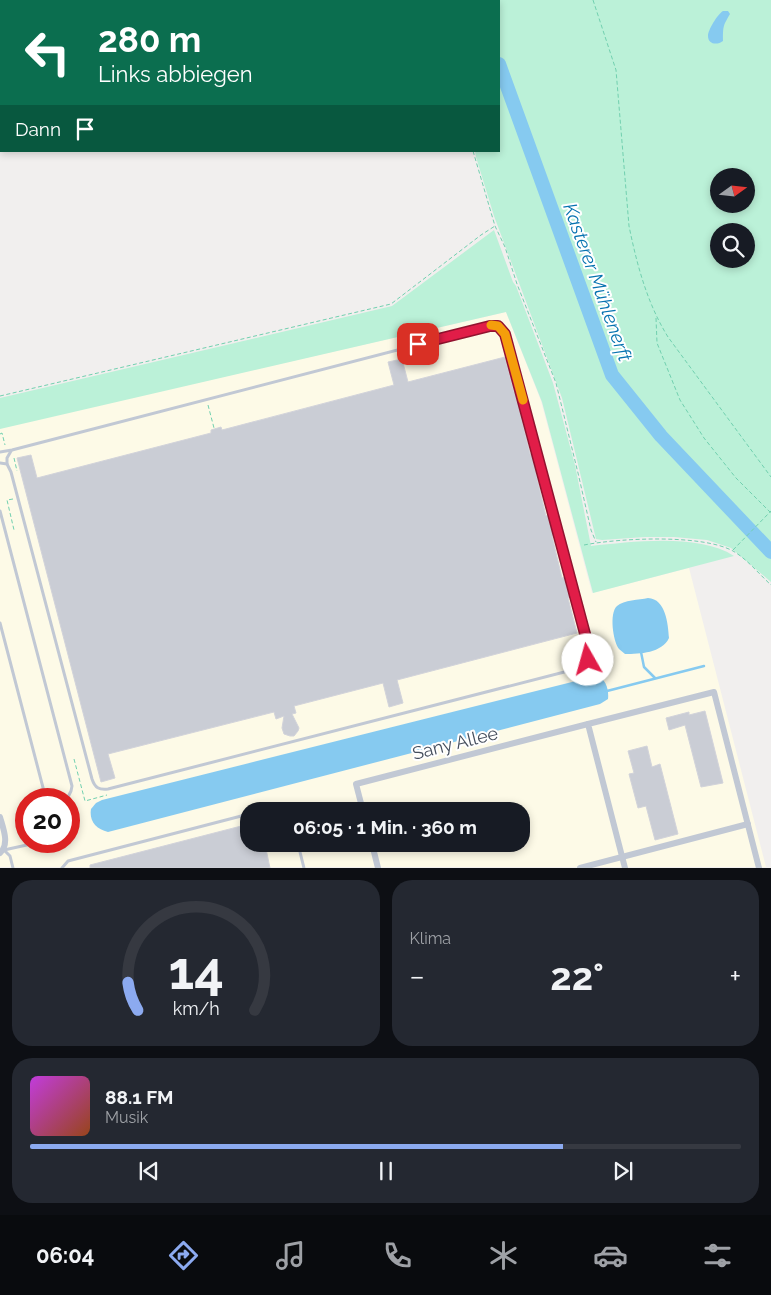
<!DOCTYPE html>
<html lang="de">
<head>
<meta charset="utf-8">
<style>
  :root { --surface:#171b24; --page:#242831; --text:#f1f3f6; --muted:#9ea1a6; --line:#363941; --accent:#8caaf0 }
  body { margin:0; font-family:Raleway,sans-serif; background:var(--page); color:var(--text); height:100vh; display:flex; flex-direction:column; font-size:19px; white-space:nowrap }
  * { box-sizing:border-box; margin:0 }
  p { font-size:16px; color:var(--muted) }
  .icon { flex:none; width:28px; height:28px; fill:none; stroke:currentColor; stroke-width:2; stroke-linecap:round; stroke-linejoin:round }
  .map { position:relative; height:868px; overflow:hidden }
  .details { display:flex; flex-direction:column; gap:12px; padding:12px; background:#0d0f14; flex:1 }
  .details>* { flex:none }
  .guide { position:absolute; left:0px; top:0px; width:500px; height:152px; box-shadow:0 2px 8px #0003; background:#0b6e4f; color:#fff; overflow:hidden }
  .needle { width:32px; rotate:75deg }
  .fabs { position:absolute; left:710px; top:168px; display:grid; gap:10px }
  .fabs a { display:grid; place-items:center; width:45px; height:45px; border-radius:50%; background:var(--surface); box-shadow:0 2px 8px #0003; font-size:25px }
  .speed { position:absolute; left:15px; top:788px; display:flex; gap:10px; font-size:25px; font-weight:700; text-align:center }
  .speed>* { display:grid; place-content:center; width:65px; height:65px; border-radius:50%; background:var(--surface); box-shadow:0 2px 8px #0003; line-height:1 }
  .speed .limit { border:8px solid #d22; background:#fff; color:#111 }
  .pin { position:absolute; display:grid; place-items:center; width:42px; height:42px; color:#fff; margin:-21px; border-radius:10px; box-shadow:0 2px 8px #0006 }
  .me { position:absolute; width:55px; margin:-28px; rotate:353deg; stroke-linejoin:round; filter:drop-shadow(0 0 4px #0008) }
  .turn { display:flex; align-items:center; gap:18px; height:105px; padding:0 15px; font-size:22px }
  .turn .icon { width:65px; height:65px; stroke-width:2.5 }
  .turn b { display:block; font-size:35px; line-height:42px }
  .then { display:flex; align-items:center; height:48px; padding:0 15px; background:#0003; gap:10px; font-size:19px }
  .big { font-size:38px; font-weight:700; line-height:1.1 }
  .details .tile { flex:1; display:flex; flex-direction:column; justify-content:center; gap:8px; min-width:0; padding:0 18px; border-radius:20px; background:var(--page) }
  .details .dial { align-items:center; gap:0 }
  .dial svg { height:130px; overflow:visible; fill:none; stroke:var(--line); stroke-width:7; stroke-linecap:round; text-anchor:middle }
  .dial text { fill:var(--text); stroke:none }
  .song { display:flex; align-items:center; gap:15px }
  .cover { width:60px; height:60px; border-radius:8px; background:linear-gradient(135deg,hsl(290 70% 55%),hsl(20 70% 35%)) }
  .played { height:5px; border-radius:2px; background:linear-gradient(90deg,var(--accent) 75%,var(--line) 75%) }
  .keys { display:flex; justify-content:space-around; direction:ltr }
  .heat { display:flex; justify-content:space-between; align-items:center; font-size:28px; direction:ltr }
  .details .tiles { flex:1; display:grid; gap:12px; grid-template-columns:1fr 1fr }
  .tile:last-child { grid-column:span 2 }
  .trip { position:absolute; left:240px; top:802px; width:290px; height:50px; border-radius:20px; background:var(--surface); box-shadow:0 2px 8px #0003; font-weight:700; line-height:50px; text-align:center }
  .tab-bar { display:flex; height:80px; justify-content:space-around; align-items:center; background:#090b0e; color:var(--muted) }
  .tab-bar .icon { width:35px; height:35px }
  .tab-bar .current { color:var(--accent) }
  .tab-bar b { font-size:22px; color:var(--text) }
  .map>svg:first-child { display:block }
</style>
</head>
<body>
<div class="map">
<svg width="771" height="868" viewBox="0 0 771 868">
  <rect width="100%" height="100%" fill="#f1efee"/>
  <path fill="#fdfae7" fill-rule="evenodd" d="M506 312 541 401 592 593 689 568 766 867H0V428ZM26 799H69V841H26ZM249 811H521V844H249Z"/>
  <g fill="#bbf1d8" fill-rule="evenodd">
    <path d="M477 0H771V549L663 434 614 374 499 59V1ZM719 176H746V204H719ZM719 231H746V259H719Z"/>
    <path d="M499 67 610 376 659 437 750 539 771 559V582L731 548 707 540 674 537H645L602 540 596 539 562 398 494 216 476 157 475 151H499Z"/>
    <path d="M494 230 513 282 516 286 553 383 575 465 591 546C632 542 698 533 734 556L593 593 542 402 506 312 0 429V398L392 306Z"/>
  </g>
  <g fill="#86caf0">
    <path d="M723 11H728L730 14C723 26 723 26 723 41 718 45 708 45 708 36 708 30 717 15 723 11Z"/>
    <path d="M648 598C666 599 668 624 669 638 662 653 640 654 625 654 623 652 621 651 619 649 613 641 609 613 617 606 624 600 639 600 648 598Z"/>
    <path d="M596 676C606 678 609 690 608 699L600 704 108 832C96 829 89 821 91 809L96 803 102 800Z"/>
  </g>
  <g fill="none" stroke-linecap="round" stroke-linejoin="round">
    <g stroke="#86caf0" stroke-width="2.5">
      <path d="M641 652 644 667 655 678"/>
      <path d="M607 691 704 666"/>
    </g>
    <g stroke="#86caf0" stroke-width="14">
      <path d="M476 0V1"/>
      <path d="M499 64 612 375 661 436 771 552"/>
    </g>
  </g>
  <g fill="#cacdd5" stroke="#d2d3da">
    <path d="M505 357 514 392 517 391 522 412H520L530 454 533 453 539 473 536 474 546 516 549 515 555 535 552 536 562 578 566 577 571 597 568 598 577 633 397 680 403 703 389 707 383 683 294 706 296 713 292 714 299 728 298 731 294 736H290L284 734 282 728 284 716 276 719 274 712 108 754 115 778 101 782 17 458 31 455 37 478 211 433V430L221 427 222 430 394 385 388 362 402 359 408 382Z"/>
    <path d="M705 711 723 783 701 787 685 725 669 730 666 718 689 712V715Z"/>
    <path d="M647 746 652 767 660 764 678 834 655 840 646 806 638 808 629 774 634 773 628 751Z"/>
    <path d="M249 824V844H265L270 868H90V865Z"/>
  </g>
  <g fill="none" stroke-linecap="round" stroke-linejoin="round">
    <g stroke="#71d0af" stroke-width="1" stroke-dasharray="4 2.5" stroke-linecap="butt">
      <path d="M428 0 429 1"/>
      <path d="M593 0 616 70 629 226C637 265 647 303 668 337L771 477"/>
      <path d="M473 151 495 226 505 247 517 284 556 383 578 473 591 530 596 542"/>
      <path d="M656 318 657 343 680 400 704 438 736 478 771 513"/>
      <path d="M0 396 391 304 481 235 495 226"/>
      <path d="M208 405 214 428"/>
      <path d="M0 434 2 433 5 445"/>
      <path d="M14 458 17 471"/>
      <path d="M13 499 7 500 14 530"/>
      <path d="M584 545C620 538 702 534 733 551 747 559 759 574 771 585"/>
      <path d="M733 550 771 511"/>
      <path d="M74 759 85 801 107 795"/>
    </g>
    <g stroke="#c1c8d4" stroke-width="3">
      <path d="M0 452 12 450 490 326C502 325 505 333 508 343L587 645C590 657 588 664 576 669L108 789C99 790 95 788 92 779L11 472 7 464 0 463"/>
      <path d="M7 464V458L11 451"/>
      <path d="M0 511 72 786 71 791 67 799"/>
      <path d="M0 623 46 799"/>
      <path d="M261 811 287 805 289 811"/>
      <path d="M298 844 304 868"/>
      <path d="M4 850 45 841"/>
      <path d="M4 850 10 856 13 868"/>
      <path d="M62 868 68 861 249 814"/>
    </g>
    <g stroke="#c1c8d4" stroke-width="6">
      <path d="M363 811 356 784 588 724"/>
      <path d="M0 817C3 828 10 844 0 853"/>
      <path d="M372 844 378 868"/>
      <path d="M580 868 748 824"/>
      <path d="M625 868 588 724 714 692 759 868"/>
    </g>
  </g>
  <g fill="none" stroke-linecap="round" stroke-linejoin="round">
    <defs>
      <path id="route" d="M418 344 490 326H498L505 334 588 645 589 654 588 660"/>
    </defs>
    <use href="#route" stroke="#92132f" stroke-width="12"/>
    <use href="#route" stroke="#e11d48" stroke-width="9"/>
    <path stroke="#f59e0b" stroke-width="9" d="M491 325 498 326 505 334 523 400"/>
  </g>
  <g text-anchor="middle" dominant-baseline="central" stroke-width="4" stroke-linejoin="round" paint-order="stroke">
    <g font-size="18" fill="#464f5d" stroke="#fff">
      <text transform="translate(455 743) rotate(-14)">Sany Allee</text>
    </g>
    <g font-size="19" font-style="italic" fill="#0673b0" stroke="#fff">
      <text transform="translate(598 282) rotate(70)">Kasterer Mühlenerft</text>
    </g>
  </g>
</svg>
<div class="fabs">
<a><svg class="needle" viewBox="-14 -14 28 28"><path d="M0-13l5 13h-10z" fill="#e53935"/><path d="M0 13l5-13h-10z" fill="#9ea1a6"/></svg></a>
<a><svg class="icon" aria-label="search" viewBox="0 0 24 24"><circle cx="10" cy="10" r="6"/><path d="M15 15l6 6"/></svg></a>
</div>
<div class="speed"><div class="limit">20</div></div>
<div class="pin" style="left:418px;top:344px;background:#d93025"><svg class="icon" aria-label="arrive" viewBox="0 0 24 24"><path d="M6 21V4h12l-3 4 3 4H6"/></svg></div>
<svg class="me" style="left:588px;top:660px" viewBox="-20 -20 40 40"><circle r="19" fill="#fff"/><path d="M0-13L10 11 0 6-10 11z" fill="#e11d48"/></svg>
<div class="trip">06:05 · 1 Min. · 360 m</div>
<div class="guide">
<div class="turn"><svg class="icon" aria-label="left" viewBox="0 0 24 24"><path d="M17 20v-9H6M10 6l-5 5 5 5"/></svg><div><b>280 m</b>Links abbiegen</div></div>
<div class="then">Dann<svg class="icon" aria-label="arrive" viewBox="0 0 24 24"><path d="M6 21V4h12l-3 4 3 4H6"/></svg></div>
</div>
</div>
<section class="details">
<div class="tiles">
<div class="tile dial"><svg viewBox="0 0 100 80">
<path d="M14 69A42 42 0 1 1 86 69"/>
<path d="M14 69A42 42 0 0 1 8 52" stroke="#8caaf0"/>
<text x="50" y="56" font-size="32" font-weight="700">14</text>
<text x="50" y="72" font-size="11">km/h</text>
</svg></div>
<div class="tile"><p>Klima</p>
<div class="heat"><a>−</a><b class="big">22°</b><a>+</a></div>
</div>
<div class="tile">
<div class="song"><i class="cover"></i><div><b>88.1 FM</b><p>Musik</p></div></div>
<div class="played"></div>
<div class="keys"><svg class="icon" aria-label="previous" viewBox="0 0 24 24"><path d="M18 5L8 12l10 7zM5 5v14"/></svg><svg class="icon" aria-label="pause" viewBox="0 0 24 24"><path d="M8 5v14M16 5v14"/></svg><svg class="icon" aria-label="next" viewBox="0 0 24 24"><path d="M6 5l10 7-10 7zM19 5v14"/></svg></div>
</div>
</div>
</section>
<nav class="tab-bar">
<b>06:04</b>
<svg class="icon current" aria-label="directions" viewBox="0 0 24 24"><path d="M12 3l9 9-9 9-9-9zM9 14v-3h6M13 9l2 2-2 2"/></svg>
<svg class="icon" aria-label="music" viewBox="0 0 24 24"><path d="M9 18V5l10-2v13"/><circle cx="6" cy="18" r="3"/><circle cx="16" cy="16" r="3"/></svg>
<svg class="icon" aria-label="phone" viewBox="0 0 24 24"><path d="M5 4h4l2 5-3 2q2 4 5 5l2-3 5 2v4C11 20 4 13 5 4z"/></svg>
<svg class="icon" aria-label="climate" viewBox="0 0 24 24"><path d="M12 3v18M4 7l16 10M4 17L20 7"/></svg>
<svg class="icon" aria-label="car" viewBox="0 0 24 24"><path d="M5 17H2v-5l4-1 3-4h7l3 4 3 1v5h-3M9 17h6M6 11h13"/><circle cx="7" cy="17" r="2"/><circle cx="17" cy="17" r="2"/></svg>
<svg class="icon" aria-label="filters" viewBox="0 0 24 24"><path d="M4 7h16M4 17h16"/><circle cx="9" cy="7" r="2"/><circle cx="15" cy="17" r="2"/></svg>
</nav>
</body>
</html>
